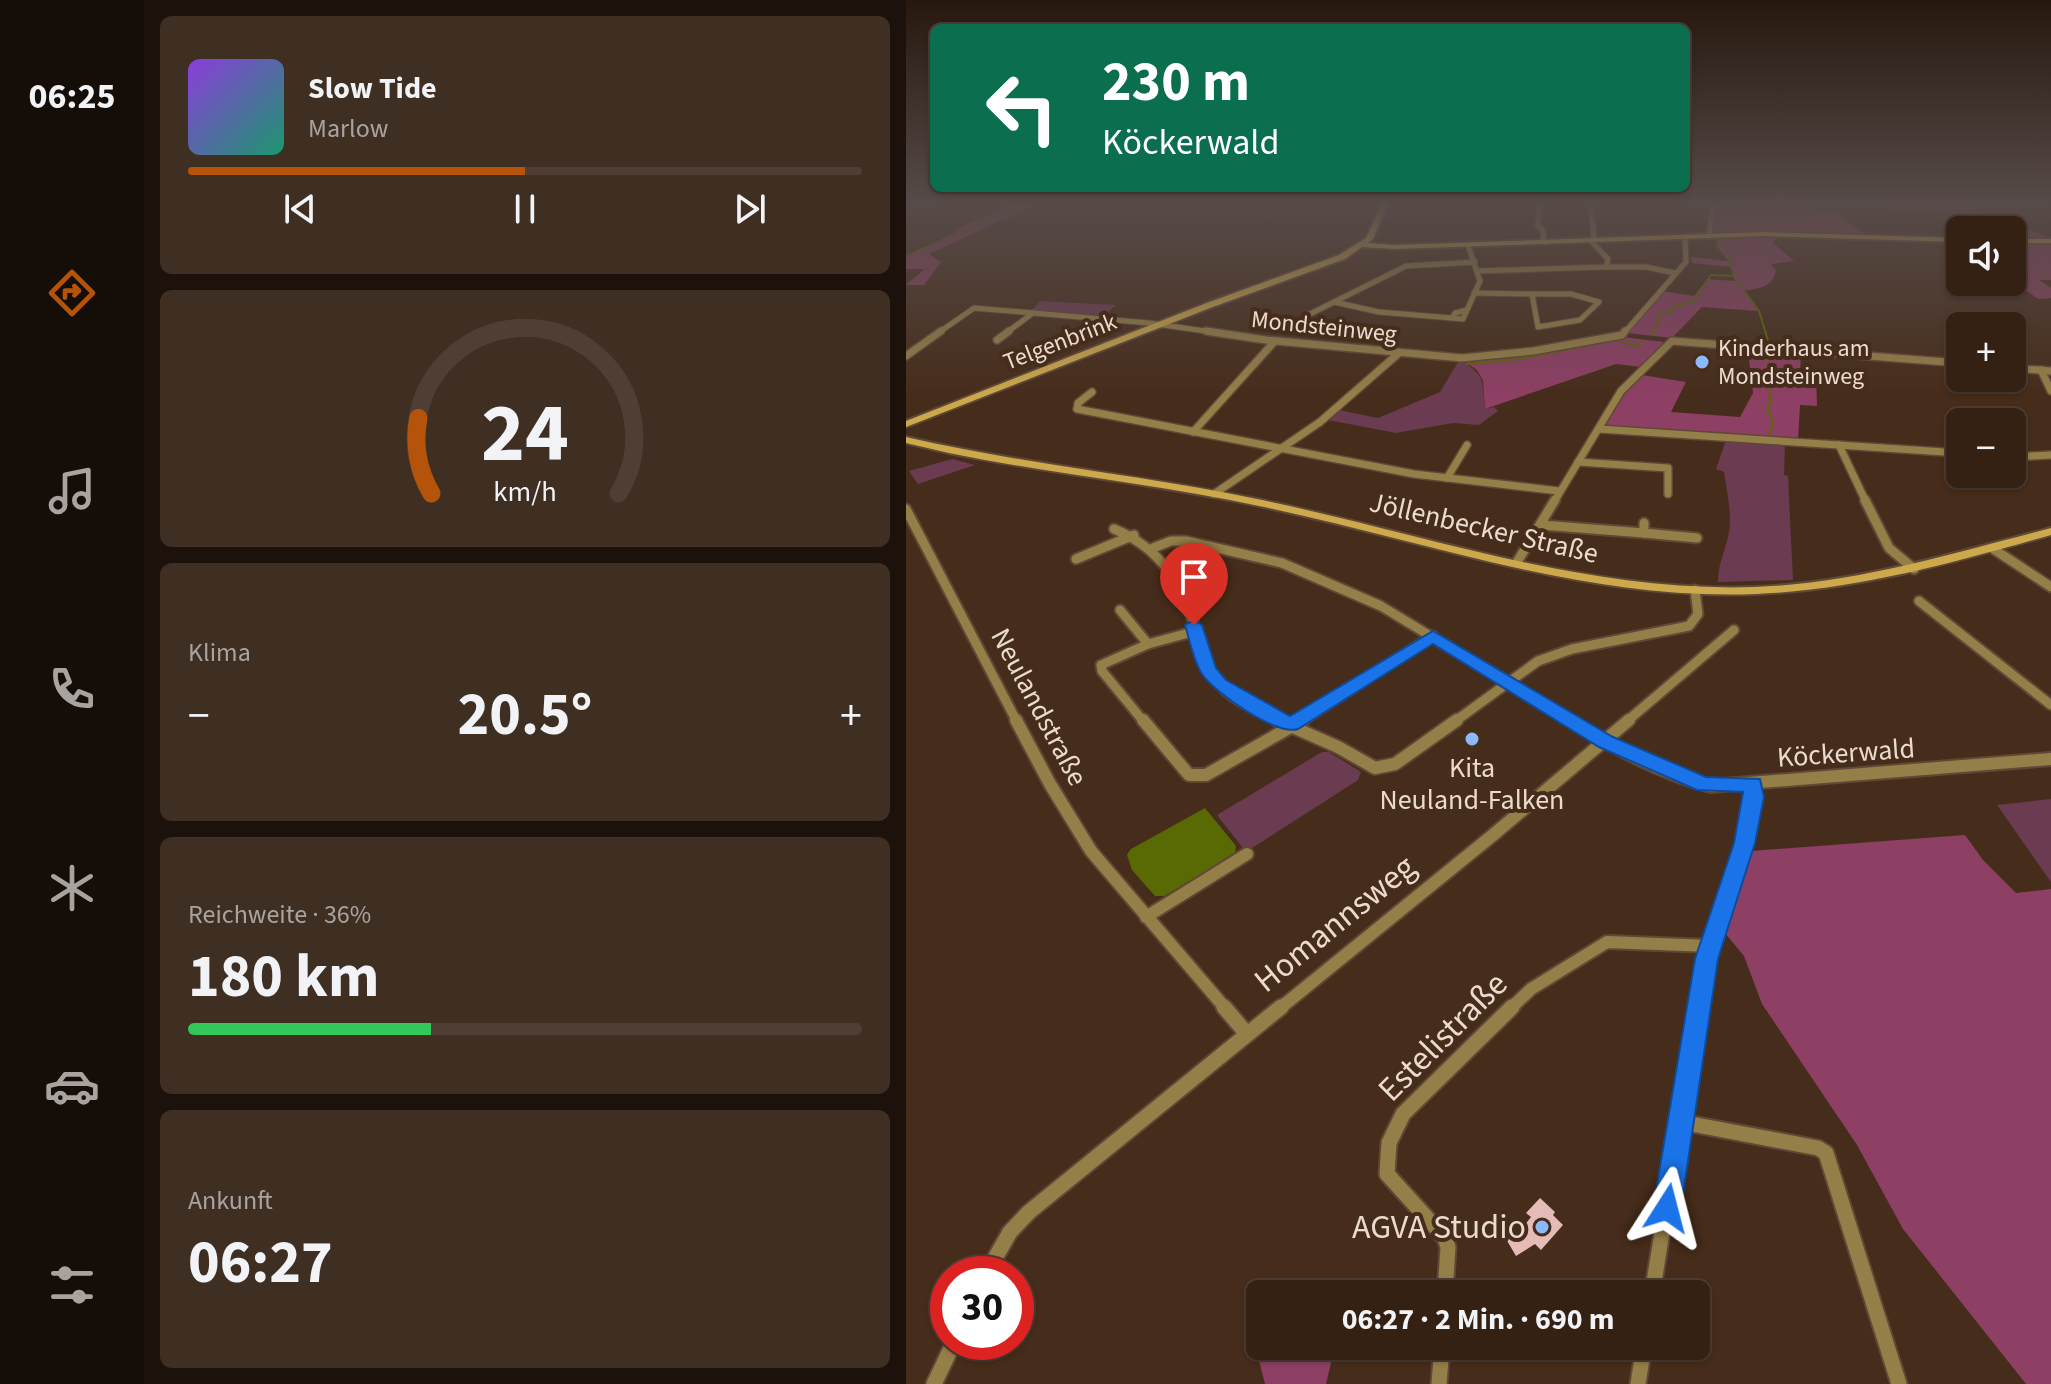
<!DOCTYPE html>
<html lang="de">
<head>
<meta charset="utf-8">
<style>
  :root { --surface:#342114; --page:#3f2e22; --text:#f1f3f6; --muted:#a9a3a0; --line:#4e3e34; --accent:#b45309 }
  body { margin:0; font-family:"Source Sans 3",sans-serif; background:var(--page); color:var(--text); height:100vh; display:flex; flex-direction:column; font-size:30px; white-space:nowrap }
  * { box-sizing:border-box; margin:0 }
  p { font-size:26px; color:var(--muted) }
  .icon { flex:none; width:44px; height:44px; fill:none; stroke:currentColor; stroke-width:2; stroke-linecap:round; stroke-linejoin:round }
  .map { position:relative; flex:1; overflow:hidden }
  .details { display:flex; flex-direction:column; gap:16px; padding:16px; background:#1d120b; width:762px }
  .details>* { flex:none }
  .guide { position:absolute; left:24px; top:24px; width:760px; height:168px; border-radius:12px; box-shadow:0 2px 6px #0004,0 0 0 2px var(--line); background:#0b6e4f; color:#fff; overflow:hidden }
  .tools { position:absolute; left:1040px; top:216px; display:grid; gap:16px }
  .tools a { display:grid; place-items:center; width:80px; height:80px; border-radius:12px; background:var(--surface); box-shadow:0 2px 6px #0004,0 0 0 2px var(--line); font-size:40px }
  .speed { position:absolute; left:24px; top:1256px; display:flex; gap:16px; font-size:40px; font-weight:700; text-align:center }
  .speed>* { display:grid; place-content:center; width:104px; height:104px; border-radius:50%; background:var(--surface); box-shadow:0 2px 6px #0004,0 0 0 2px var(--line); line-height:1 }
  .speed .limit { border:12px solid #d22; background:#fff; color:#111 }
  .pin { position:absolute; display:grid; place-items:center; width:68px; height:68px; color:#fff; margin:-82px -34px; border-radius:50% 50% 50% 0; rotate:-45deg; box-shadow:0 0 8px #0007 }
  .pin .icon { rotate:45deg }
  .me { position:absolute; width:88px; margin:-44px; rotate:9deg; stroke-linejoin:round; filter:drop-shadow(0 0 6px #0008) }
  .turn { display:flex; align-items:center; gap:28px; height:168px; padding:0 40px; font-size:36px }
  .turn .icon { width:104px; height:104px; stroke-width:2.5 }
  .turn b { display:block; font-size:56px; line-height:68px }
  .big { font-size:60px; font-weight:700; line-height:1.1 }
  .details .tile { flex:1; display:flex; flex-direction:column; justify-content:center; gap:12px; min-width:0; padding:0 28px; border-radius:12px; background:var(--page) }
  .details .dial { align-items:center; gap:0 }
  .dial svg { height:208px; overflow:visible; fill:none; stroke:var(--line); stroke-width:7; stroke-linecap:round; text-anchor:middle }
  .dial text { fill:var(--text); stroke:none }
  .song { display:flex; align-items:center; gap:24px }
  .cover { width:96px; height:96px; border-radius:12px; background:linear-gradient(135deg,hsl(270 70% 55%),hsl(160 70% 35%)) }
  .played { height:8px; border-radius:4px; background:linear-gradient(90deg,var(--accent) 50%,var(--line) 50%) }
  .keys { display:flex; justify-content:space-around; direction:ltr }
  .heat { display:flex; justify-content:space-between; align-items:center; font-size:44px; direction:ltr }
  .charge { height:12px; border-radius:6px; background:linear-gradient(90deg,#34c759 36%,var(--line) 0) }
  .trip { position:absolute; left:340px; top:1280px; width:464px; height:80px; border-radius:12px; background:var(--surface); box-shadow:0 2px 6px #0004,0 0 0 2px var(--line); font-weight:700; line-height:80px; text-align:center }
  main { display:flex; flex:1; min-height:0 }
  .menu { display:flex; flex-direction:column; width:144px; justify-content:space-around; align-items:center; background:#150d08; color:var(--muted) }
  .menu .icon { width:56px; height:56px }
  .menu .selected { color:var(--accent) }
  .menu b { font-size:36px; color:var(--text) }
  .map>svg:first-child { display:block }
</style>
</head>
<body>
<main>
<nav class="menu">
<b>06:25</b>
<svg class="icon selected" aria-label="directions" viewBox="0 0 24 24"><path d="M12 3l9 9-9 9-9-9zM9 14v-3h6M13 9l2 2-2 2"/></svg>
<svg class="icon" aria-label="music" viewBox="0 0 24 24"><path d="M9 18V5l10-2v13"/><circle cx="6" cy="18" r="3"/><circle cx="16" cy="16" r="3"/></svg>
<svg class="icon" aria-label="phone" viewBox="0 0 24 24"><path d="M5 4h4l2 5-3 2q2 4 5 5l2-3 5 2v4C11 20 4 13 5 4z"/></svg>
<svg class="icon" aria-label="climate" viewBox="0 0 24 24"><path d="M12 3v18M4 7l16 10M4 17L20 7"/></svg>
<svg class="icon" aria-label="car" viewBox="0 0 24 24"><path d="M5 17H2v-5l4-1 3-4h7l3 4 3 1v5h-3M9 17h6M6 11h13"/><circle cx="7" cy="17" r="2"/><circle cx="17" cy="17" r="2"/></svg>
<svg class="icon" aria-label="filters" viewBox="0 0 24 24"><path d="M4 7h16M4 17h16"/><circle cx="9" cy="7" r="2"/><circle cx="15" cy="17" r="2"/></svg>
</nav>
<section class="details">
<div class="tile">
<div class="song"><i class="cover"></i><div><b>Slow Tide</b><p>Marlow</p></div></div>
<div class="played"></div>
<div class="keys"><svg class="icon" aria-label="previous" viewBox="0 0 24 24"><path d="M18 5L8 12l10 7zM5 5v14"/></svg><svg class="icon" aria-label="pause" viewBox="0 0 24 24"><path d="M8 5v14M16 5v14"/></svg><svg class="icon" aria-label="next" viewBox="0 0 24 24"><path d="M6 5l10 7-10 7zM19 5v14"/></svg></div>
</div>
<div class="tile dial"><svg viewBox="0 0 100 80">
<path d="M14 69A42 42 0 1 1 86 69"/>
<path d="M14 69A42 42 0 0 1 9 40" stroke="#b45309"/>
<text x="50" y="56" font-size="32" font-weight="700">24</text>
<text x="50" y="72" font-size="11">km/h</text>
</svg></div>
<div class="tile"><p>Klima</p>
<div class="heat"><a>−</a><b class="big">20.5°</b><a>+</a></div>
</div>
<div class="tile"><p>Reichweite · 36%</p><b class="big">180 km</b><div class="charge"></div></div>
<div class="tile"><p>Ankunft</p><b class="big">06:27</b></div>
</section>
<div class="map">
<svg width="1145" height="1384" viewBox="0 0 1145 1384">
  <rect width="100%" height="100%" fill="#462c1a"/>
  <g fill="#6b3b51">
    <path d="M134 301 210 305 196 317 125 311Z"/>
    <path d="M554 359C579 377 576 377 579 409L588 407 592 411 573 425 547 423 490 433 422 420 433 410 472 418 534 392Z"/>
    <path d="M820 440 879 444 878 475 882 476 887 580 812 582C812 564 818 554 822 537 827 516 821 493 818 472L810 469Z"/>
    <path d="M46 459 69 465 12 484 3 471Z"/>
    <path d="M416 752H423L455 772 452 780 340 852 311 815Z"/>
    <path d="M1145 799V882L1091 805Z"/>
  </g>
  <g fill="#8d3f64">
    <path d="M106 203H133L23 254 35 262 18 285H0L19 269H0V257L48 234 50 229Z"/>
    <path d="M830 203 852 207 854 203H904L911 210 927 211 961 235 805 234 810 204Z"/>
    <path d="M980 203H1054L1145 238H1106V230L1056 224 1042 210 984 211Z"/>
    <path d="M839 236 871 237 867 243 888 261 865 264 870 271C866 288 853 288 838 291L852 311 796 307 766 338 721 333 756 291 788 296 801 279 829 281 825 267 786 263 785 257 822 261 810 245 811 240 784 238Z"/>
    <path d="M1145 243V280H1133L1145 288V298L1132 299 1106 280V244Z"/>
    <path d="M716 337 758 342 735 367 710 364 579 409 577 381 571 370 556 360Z"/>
    <path d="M842 350 895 354 894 371 910 373 911 406 894 405 892 440 699 426 721 389 736 375 780 382 765 412 834 417 847 393Z"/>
    <path d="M1059 835 1077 860 1110 893 1145 889V1384H1120L997 1229 951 1145 856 1004 838 956 819 933 845 851Z"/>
    <path d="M343 1321 354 1324V1346H429L420 1384H359Z"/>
  </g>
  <path fill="#596904" d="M299 808 330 846 329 854 258 896H249L226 870 221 855 225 849Z"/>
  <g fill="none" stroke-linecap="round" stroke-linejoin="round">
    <g stroke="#596904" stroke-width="2">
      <path d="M815 235 826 222 823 214 825 205"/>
      <path d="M816 237 811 245 821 250 828 277 853 311 864 347"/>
      <path d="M0 256 119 203"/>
      <path d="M745 334 751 328 753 314 767 312 766 307 788 301 805 275 828 276"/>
      <path d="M863 352 864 403 861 410 867 420 863 437"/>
      <path d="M561 364 614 359 709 340 730 346 735 342"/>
    </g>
  </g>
  <path fill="#e4bbb7" d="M634 1198 649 1212 647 1215 657 1225 635 1250 629 1244 610 1256 600 1239 615 1230 625 1217 620 1213Z"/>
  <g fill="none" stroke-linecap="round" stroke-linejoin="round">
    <defs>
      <g id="street-far4">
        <path d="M633 203 632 226 637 230 638 242"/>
        <path d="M685 203 688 240"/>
        <path d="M803 236 807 203"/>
        <path d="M700 267H740L769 273"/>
        <path d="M572 271 700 267 702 259 684 240"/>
        <path d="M568 293 626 294"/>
        <path d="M626 294H665L693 302 674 320 632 327Z"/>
        <path d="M428 302 473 312 546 318"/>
        <path d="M561 310 549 313 546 318 557 319 574 281 562 245"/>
        <path d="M402 315 500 266 569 262"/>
        <path d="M32 333 68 308 243 323 313 333"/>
        <path d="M100 333 127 313"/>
        <path d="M718 333 780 262 779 237"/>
      </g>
      <g id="street-far3">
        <path d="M300 331 360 340 556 358 627 351 716 335 719 331"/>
        <path d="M91 340 103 331"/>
        <path d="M0 356 35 331"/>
        <path d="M1106 368 1145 371"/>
        <path d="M1135 370 1145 391"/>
        <path d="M186 392 172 403 171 409 508 474 653 491"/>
        <path d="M693 429 1054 453"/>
        <path d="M287 432 369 341"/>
        <path d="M933 445 960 502"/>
        <path d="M1106 457 1145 455"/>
        <path d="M672 462 762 468V494"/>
        <path d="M541 478 561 445"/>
        <path d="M308 494 414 422 493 353"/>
        <path d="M648 502 715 391 766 341 1054 363"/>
      </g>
      <g id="street-far2">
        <path d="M959 500 983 548 1008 569"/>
        <path d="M0 509 111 722"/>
        <path d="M738 523V533L791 538"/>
        <path d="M635 525 738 533"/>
        <path d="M208 529C255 548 276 584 290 631 294 647 297 664 308 678 323 699 352 711 375 722"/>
        <path d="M247 548 265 541H280L376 563 475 606 666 722"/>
        <path d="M1086 548 1145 587"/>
        <path d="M170 559 228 535"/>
        <path d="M611 562 649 500"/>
        <path d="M1013 601 1145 705"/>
        <path d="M214 610 242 644"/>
        <path d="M238 722 196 671 195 665 242 644 290 631"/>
        <path d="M394 722 527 636"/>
        <path d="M548 722 632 661 666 649 783 626 792 614 789 590"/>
        <path d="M720 722 828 630"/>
      </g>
      <g id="street-far1">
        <path d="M110 720 144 784 185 851 320 1009"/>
        <path d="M237 720 283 775H300L397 720"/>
        <path d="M371 720 432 747 469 768 489 764 551 720"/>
        <path d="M663 720C706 746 756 774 805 786L1145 759"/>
        <path d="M240 917 341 854"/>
        <path d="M373 1009 587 835 723 720"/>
        <path d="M604 1009 625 989 701 942 804 946"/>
        <path d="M793 1009C795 993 797 976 801 959 814 905 851 840 847 784"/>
      </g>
      <g id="street">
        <path d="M318 1007 341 1034"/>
        <path d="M775 1122 912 1148 920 1153 993 1384"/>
        <path d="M80 1274 104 1232 123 1212 375 1007"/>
        <path d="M539 1294 542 1247 539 1238 481 1174 483 1143 497 1114 606 1007"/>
        <path d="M746 1294 793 1007"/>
        <path d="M28 1384 48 1342"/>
        <path d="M533 1384 536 1346"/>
        <path d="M732 1384 738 1346"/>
      </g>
      <g id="secondary">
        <path d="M476 203H482L467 239 462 243 489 245 858 232 1054 238V242L858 236 489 249 456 247 439 259 304 308 0 427V421L298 304 433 255 460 238Z"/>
        <rect x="1106" y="239" width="39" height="4"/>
        <path d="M0 437C116 464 235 475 351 499 516 533 679 593 849 587 951 583 1047 553 1145 528V535C1049 562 951 590 850 594 680 601 517 540 353 506 250 484 146 474 43 453L0 443Z"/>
      </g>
    </defs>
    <use href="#street-far4" stroke="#604837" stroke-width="7"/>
    <use href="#street-far3" stroke="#604837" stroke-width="10"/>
    <use href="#street-far2" stroke="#604837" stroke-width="13"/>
    <use href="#street-far1" stroke="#604837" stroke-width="16"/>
    <use href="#street" stroke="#604837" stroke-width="19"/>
    <use href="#secondary" stroke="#604837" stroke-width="4"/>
    <use href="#street-far4" stroke="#957f48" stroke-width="5"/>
    <use href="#street-far3" stroke="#957f48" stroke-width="7"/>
    <use href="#street-far2" stroke="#957f48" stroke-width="9"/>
    <use href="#street-far1" stroke="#957f48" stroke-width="12"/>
    <use href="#street" stroke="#957f48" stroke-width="15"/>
    <use href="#secondary" fill="#cda94c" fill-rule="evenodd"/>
  </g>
  <linearGradient id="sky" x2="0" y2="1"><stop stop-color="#26180e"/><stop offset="0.51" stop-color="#574b49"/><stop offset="1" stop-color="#574b49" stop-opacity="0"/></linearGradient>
  <rect width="1145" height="397" fill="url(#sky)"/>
  <path fill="#1a73e8" stroke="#114b97" stroke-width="2" d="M288 620 296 625 310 668 320 680 384 716 527 631 707 737 800 777 854 779 858 797 849 843 812 959 775 1208 771 1218 761 1222 751 1218 747 1208 789 959 828 843 837 792 791 790 693 747 527 644 392 729C370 736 308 692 296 674 287 660 284 641 279 625Z"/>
  <g fill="#8bbafc" stroke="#462c1a" stroke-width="3">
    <circle cx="796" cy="362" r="8"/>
    <circle cx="566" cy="739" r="8"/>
    <circle cx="636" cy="1227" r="8"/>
  </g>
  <g text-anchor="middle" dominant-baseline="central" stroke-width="8" stroke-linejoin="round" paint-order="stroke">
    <g font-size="24" fill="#ebdbcf" stroke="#462c1a">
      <text transform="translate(418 327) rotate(6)">Mondsteinweg</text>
      <text transform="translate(154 342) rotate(-21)">Telgenbrink</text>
    </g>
    <g font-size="24" fill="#ebdbcf" stroke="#462c1a" text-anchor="start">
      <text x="812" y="348">Kinderhaus am<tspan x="812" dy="28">Mondsteinweg</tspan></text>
    </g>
    <g font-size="28" fill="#ebdbcf" stroke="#462c1a">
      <text transform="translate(578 528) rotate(13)">Jöllenbecker Straße</text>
      <text transform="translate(133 707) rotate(62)">Neulandstraße</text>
      <text transform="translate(940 753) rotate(-4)">Köckerwald</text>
    </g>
    <g font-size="28" fill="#ebdbcf" stroke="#462c1a">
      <text x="566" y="768">Kita<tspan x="566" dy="32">Neuland-Falken</tspan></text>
    </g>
    <g font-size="34" fill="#ebdbcf" stroke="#462c1a">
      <text transform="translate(429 924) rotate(-39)">Homannsweg</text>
      <text transform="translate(537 1037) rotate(-45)">Estelistraße</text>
    </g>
    <g font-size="34" fill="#ebdbcf" stroke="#462c1a" text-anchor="end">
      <text x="620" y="1227">AGVA Studio</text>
    </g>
  </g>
</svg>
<div class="tools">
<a><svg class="icon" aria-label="sound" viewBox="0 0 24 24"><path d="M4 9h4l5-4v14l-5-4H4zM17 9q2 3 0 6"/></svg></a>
<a>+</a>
<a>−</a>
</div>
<div class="speed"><div class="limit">30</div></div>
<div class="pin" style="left:288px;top:625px;background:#d93025"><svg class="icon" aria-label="arrive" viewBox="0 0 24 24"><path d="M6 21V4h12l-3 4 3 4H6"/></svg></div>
<svg class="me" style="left:761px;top:1208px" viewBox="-20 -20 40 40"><path d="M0-17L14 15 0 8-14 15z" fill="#1a73e8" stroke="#fff" stroke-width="4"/></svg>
<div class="trip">06:27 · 2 Min. · 690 m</div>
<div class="guide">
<div class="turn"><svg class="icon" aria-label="left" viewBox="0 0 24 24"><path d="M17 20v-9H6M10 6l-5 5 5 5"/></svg><div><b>230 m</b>Köckerwald</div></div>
</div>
</div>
</main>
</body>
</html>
